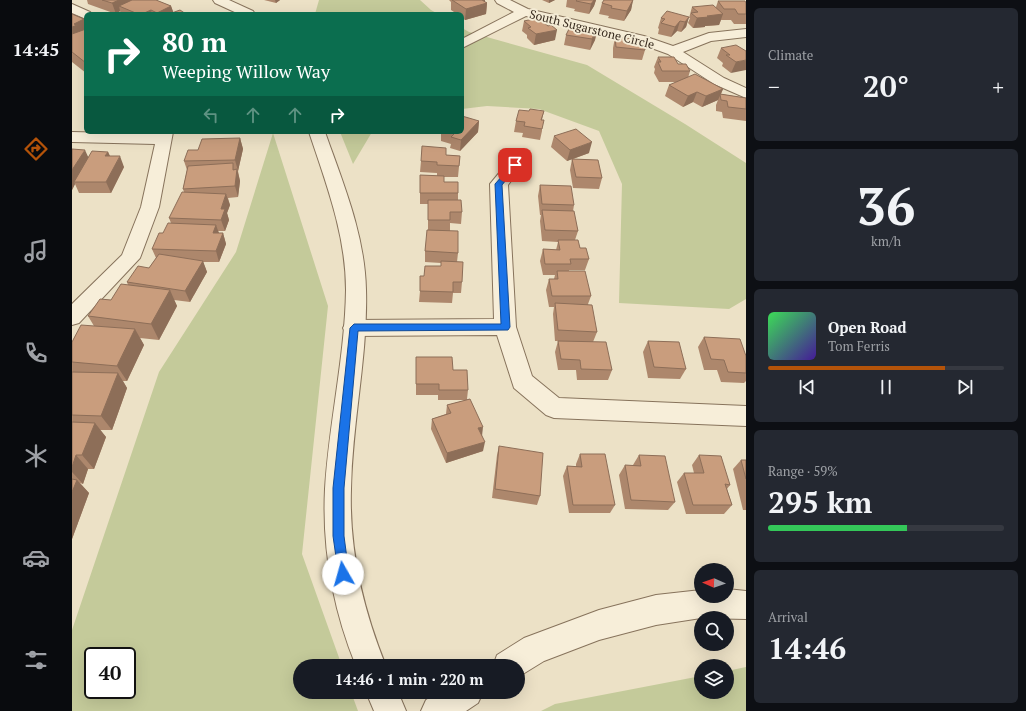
<!DOCTYPE html>
<html lang="en">
<head>
<meta charset="utf-8">
<style>
  :root { --surface:#171b24; --page:#242831; --text:#f1f3f6; --muted:#9ea1a6; --line:#363941; --accent:#b45309 }
  body { margin:0; font-family:"PT Serif",serif; background:var(--page); color:var(--text); height:100vh; display:flex; flex-direction:column; font-size:15px; white-space:nowrap }
  * { box-sizing:border-box; margin:0 }
  p { font-size:13px; color:var(--muted) }
  .icon { flex:none; width:22px; height:22px; fill:none; stroke:currentColor; stroke-width:2; stroke-linecap:round; stroke-linejoin:round }
  .map { position:relative; flex:1; overflow:hidden }
  .drawer { display:flex; flex-direction:column; gap:8px; padding:8px; background:#0d0f14; width:280px }
  .drawer>* { flex:none }
  .guide { position:absolute; left:12px; top:12px; width:380px; height:122px; border-radius:6px; box-shadow:0 4px 16px #0002; background:#0b6e4f; color:#fff; overflow:hidden }
  .needle { width:26px; rotate:272deg }
  .fabs { position:absolute; left:622px; top:563px; display:grid; gap:8px }
  .fabs a { display:grid; place-items:center; width:40px; height:40px; border-radius:50%; background:var(--surface); box-shadow:0 4px 16px #0002; font-size:20px }
  .speed { position:absolute; left:12px; top:647px; display:flex; gap:8px; font-size:20px; font-weight:700; text-align:center }
  .speed>* { display:grid; place-content:center; width:52px; height:52px; border-radius:50%; background:var(--surface); box-shadow:0 4px 16px #0002; line-height:1 }
  .speed .limit { border:2px solid #111; border-radius:6px; background:#fff; color:#111 }
  .pin { position:absolute; display:grid; place-items:center; width:34px; height:34px; color:#fff; margin:-17px; border-radius:8px; box-shadow:0 2px 6px #0006 }
  .me { position:absolute; width:44px; margin:-22px; rotate:353deg; stroke-linejoin:round; filter:drop-shadow(0 0 3px #0008) }
  .turn { display:flex; align-items:center; gap:14px; height:84px; padding:0 12px; font-size:18px }
  .turn .icon { width:52px; height:52px; stroke-width:2.5 }
  .turn b { display:block; font-size:28px; line-height:34px }
  .lanes { display:flex; align-items:center; height:38px; padding:0 12px; background:#0003; justify-content:center; gap:20px; direction:ltr }
  .lanes .off { opacity:.35 }
  .big { font-size:30px; font-weight:700; line-height:1.1 }
  .drawer .tile { flex:1; display:flex; flex-direction:column; justify-content:center; gap:6px; min-width:0; padding:0 14px; border-radius:6px; background:var(--page) }
  .drawer .dial { align-items:center; gap:0 }
  .dial b { font-size:52px; line-height:1 }
  .song { display:flex; align-items:center; gap:12px }
  .cover { width:48px; height:48px; border-radius:6px; background:linear-gradient(135deg,hsl(130 70% 55%),hsl(260 70% 35%)) }
  .played { height:4px; border-radius:2px; background:linear-gradient(90deg,var(--accent) 75%,var(--line) 75%) }
  .keys { display:flex; justify-content:space-around; direction:ltr }
  .heat { display:flex; justify-content:space-between; align-items:center; font-size:22px; direction:ltr }
  .charge { height:6px; border-radius:3px; background:linear-gradient(90deg,#34c759 59%,var(--line) 0) }
  .trip { position:absolute; left:221px; top:659px; width:232px; height:40px; border-radius:20px; background:var(--surface); box-shadow:0 4px 16px #0002; font-weight:700; line-height:40px; text-align:center }
  main { display:flex; flex:1; min-height:0 }
  .tab-bar { display:flex; flex-direction:column; width:72px; justify-content:space-around; align-items:center; background:#090b0e; color:var(--muted) }
  .tab-bar .icon { width:28px; height:28px }
  .tab-bar .on { color:var(--accent) }
  .tab-bar b { font-size:18px; color:var(--text) }
  .map>svg:first-child { display:block }
</style>
</head>
<body>
<main>
<nav class="tab-bar">
<b>14:45</b>
<svg class="icon on" aria-label="directions" viewBox="0 0 24 24"><path d="M12 3l9 9-9 9-9-9zM9 14v-3h6M13 9l2 2-2 2"/></svg>
<svg class="icon" aria-label="music" viewBox="0 0 24 24"><path d="M9 18V5l10-2v13"/><circle cx="6" cy="18" r="3"/><circle cx="16" cy="16" r="3"/></svg>
<svg class="icon" aria-label="phone" viewBox="0 0 24 24"><path d="M5 4h4l2 5-3 2q2 4 5 5l2-3 5 2v4C11 20 4 13 5 4z"/></svg>
<svg class="icon" aria-label="climate" viewBox="0 0 24 24"><path d="M12 3v18M4 7l16 10M4 17L20 7"/></svg>
<svg class="icon" aria-label="car" viewBox="0 0 24 24"><path d="M5 17H2v-5l4-1 3-4h7l3 4 3 1v5h-3M9 17h6M6 11h13"/><circle cx="7" cy="17" r="2"/><circle cx="17" cy="17" r="2"/></svg>
<svg class="icon" aria-label="filters" viewBox="0 0 24 24"><path d="M4 7h16M4 17h16"/><circle cx="9" cy="7" r="2"/><circle cx="15" cy="17" r="2"/></svg>
</nav>
<div class="map">
<svg width="674" height="711" viewBox="0 0 674 711">
  <rect width="100%" height="100%" fill="#ece1c6"/>
  <g fill="#c4ca9a" fill-rule="evenodd">
    <path d="M247 0H348L359 10 366 14H243Z"/>
    <path d="M390 28 397 32 515 65 613 124 674 163V299L657 309 547 303 550 184 527 131 467 109 415 106 390 109Z"/>
    <path d="M268 132H300L281 164Z"/>
    <path d="M201 133 256 306 230 554 270 666H228V692H279L286 711H0V630L87 372 164 252ZM21 656H55V690H21Z"/>
    <path d="M674 667V711H469L483 704 629 676V692H655V671Z"/>
  </g>
  <g fill="none" stroke-linecap="round" stroke-linejoin="round">
    <defs>
      <g id="minor">
        <path d="M423 0H438L456 9 572 36 601 46 637 33 674 29V37L639 41 611 52 652 78 674 88V98L642 84 596 54 563 42 454 16 390 48V39L442 12 425 3Z"/>
        <path d="M0 4 18 12 20 14H14V19L0 13Z"/>
        <path d="M0 132 85 134V132H101L87 207 68 258 7 323 0 325V304L50 255 69 207 83 144 0 142Z"/>
        <path d="M443 160 449 161 451 165 436 185 444 327 460 376 487 398 674 406V426L482 418 474 415 442 388 425 335 282 336 274 334 271 328 274 322 282 320 422 319 418 184 437 161Z"/>
      </g>
      <g id="tertiary">
        <path d="M141 0H157L181 11 183 14H167L143 3Z"/>
        <path d="M237 132H253C271 183 293 235 294 290 296 356 280 422 279 489 277 551 291 609 314 666H284C261 609 250 550 253 489 257 422 273 357 274 290 274 235 254 183 237 132Z"/>
        <path d="M655 589 674 591V619L629 618 584 625 527 640 472 661 446 677V666H421L425 655 452 638 527 610 584 595 629 590V596H655Z"/>
        <path d="M294 692H326L334 711H302Z"/>
        <path d="M366 692H411L406 703 394 711H349L354 700Z"/>
      </g>
    </defs>
    <use href="#minor" stroke="#87735c" stroke-width="2"/>
    <use href="#tertiary" stroke="#87735c" stroke-width="2"/>
    <use href="#minor" fill="#f7eed9" fill-rule="evenodd"/>
    <use href="#tertiary" fill="#f7eed9" fill-rule="evenodd"/>
  </g>
  <g fill="#ad876c">
    <path d="M15 0H84L99 6 101 12 114 14H49L48 11 44 14 16 4Z"/>
    <path d="M192 0H208L204 3Z"/>
    <path d="M377 0H413V2L415 3 414 14 393 20 390 18V14H385L379 10V2Z"/>
    <path d="M470 0H483L477 3Z"/>
    <path d="M495 0H524L522 6 517 14 502 11 503 9 494 7Z"/>
    <path d="M561 0 559 10 552 21 536 18 537 16 527 14 530 3Z"/>
    <path d="M646 1 674 3V24H662L659 20H649L647 25 633 26V27L621 28 616 23 618 18H617L620 7H644Z"/>
    <path d="M0 14 12 19 14 23V73L0 62Z"/>
    <path d="M617 17 614 27 609 32 605 31 599 37 586 34 587 29 586 28 589 18Z"/>
    <path d="M452 21 476 26 483 40 462 45 455 38V35L450 31Z"/>
    <path d="M525 29 523 40 518 50 492 45 494 35Z"/>
    <path d="M543 37 573 50 570 60 541 58V48Z"/>
    <path d="M649 48 674 51 659 73 650 66 651 63 645 58Z"/>
    <path d="M586 57 606 64 618 71 616 78 651 89 649 94 674 98V121L651 118 650 112 644 111V105L646 100 630 107 621 102 611 107 593 96 597 85 606 82H587L582 73 583 69 582 67Z"/>
    <path d="M457 111H472L470 120V131L468 140 450 137 451 133 442 132 444 121Z"/>
    <path d="M407 121 406 132 388 151 378 148 379 144 369 141V132H390Z"/>
    <path d="M482 136 517 153 501 159 530 178 527 189 501 188 498 170 500 159 495 161 479 147Z"/>
    <path d="M168 138 171 149 166 171 168 181 166 197 156 198 158 205 155 213 157 220 153 231H146L147 233H151L154 244 147 262H131L135 272 118 302 102 300 105 306 87 340 68 338 72 345 55 381H51L55 388 40 430H28L34 437 22 469H16L11 484 8 483 17 493 0 539V342L22 326 16 316 39 300 56 285 55 282 77 268 84 258 80 249 91 233 99 223 97 218 112 192 111 189 115 170 112 161 126 150Z"/>
    <path d="M0 149 16 157 36 152 38 156 52 167 39 193H7L3 184 0 190Z"/>
    <path d="M374 155 388 156 386 177H372V182L386 193V200L390 212 389 224 378 223V231L386 253 385 262 390 282 389 293H381L380 303 347 302 348 291 352 276 369 266V263L353 262V251L356 230V204H348V175L365 176V173L348 172 349 161Z"/>
    <path d="M468 185 502 205 501 211 506 231 503 240 508 248 517 259 513 270H497V271L519 296 516 304 525 332 521 342 540 370 536 380H505L504 370H486L483 352 486 341H497H483L481 314 482 307H477L474 290 477 279H482L483 275H471L468 261 471 249 484 250 486 242 470 241 468 221 469 215H468L466 196Z"/>
    <path d="M632 337 674 356V381L672 383 649 382 645 370H632L626 347Z"/>
    <path d="M576 341 614 369 608 379 576 378 571 352Z"/>
    <path d="M344 357 381 370 396 390 395 399 410 435 411 451 374 463 359 429 360 419 374 414 375 405 394 400H366V395H344Z"/>
    <path d="M427 446 468 496 465 505 420 498 425 455Z"/>
    <path d="M508 454 543 505 538 513H497L491 476 495 466 504 467V464Z"/>
    <path d="M567 455 603 502 596 510 553 509 547 475 553 465 562 466 561 465Z"/>
    <path d="M627 455 658 485 655 489 660 505 652 514H614L605 482 612 473H622L620 465Z"/>
    <path d="M669 460H674V510H671L661 469Z"/>
  </g>
  <g fill="#8d6e58">
    <path d="M47 0H66L47 6 48 11 44 14 40 3Z"/>
    <path d="M203 0H208L204 3Z"/>
    <path d="M408 0H413V4L415 3 414 14 393 20 394 9Z"/>
    <path d="M477 0H483L477 3Z"/>
    <path d="M522 0H524L522 6 517 14 519 4Z"/>
    <path d="M561 0 559 10 552 21 555 11Z"/>
    <path d="M99 6 102 14H86L85 13Z"/>
    <path d="M79 10 80 14H70Z"/>
    <path d="M651 14 647 25 633 26V27L621 28 625 18 635 16Z"/>
    <path d="M617 17 614 27 609 32 613 22Z"/>
    <path d="M0 19 2 24 12 19 14 23V36L0 45Z"/>
    <path d="M608 21 605 31 599 37 603 27Z"/>
    <path d="M525 29 523 40 518 50 520 39Z"/>
    <path d="M485 30 483 40 462 45 464 34Z"/>
    <path d="M674 60V70L659 73 664 62Z"/>
    <path d="M651 89 646 100 630 107 634 96Z"/>
    <path d="M625 92 621 102 611 107 616 96Z"/>
    <path d="M407 121 406 132 388 151 389 140Z"/>
    <path d="M168 138 171 149 166 171 163 160Z"/>
    <path d="M520 142 517 153 495 161 498 150Z"/>
    <path d="M13 150 18 161 2 182 3 184 0 190V170Z"/>
    <path d="M36 152 41 163 33 156Z"/>
    <path d="M48 156 52 167 39 193 34 182Z"/>
    <path d="M165 169 168 181 166 197 163 186Z"/>
    <path d="M154 194 158 205 155 213 157 220 153 231 149 220V209Z"/>
    <path d="M144 225 148 236 141 233Z"/>
    <path d="M151 233 154 244 147 262 144 251Z"/>
    <path d="M131 261 135 272 118 302 113 291Z"/>
    <path d="M98 290 105 306 87 340 79 324Z"/>
    <path d="M63 329 72 345 55 381 45 366Z"/>
    <path d="M46 373 55 388 40 430 29 416Z"/>
    <path d="M23 423 34 437 22 469 10 455Z"/>
    <path d="M411 427 410 436 406 428Z"/>
    <path d="M413 442 411 451 374 463 375 453Z"/>
    <path d="M4 455 16 469 11 484 0 472V467Z"/>
    <path d="M5 480 17 493 0 539V492Z"/>
  </g>
  <g fill="#c99d7d" stroke="#8d6e58">
    <path d="M30 0H47L40 3Z"/>
    <path d="M60 0H84L99 6 85 13 79 10 70 14H66L47 6Z"/>
    <path d="M380 0H410L415 3 394 9Z"/>
    <path d="M505 0H522L519 4 504 1Z"/>
    <path d="M532 0H561L555 11 539 8 540 6 530 3Z"/>
    <path d="M646 1H673L674 3V14H666L663 9H652Z"/>
    <path d="M641 5 651 14 635 16 637 17 625 18 619 13 626 12 620 7Z"/>
    <path d="M108 10 114 14H97Z"/>
    <path d="M595 11 617 17 613 22 608 21 603 27 589 23 593 19 589 18Z"/>
    <path d="M0 14 12 19 2 24 5 25 0 27Z"/>
    <path d="M466 18 476 26 479 25 485 30 464 34 456 28 459 27 452 21Z"/>
    <path d="M499 25 525 29 520 39 494 35Z"/>
    <path d="M14 29V63L0 52V34Z"/>
    <path d="M543 37 572 40 573 50 544 47Z"/>
    <path d="M664 45 674 51V60L664 62 654 55H658L649 48Z"/>
    <path d="M586 57H602L606 64H614L618 71H590L586 62H589Z"/>
    <path d="M623 74 651 89 634 96 625 92 616 96 597 85Z"/>
    <path d="M648 94 674 98V109L656 107 655 101 649 100Z"/>
    <path d="M458 109 472 111 469 120H472L470 129 452 126 453 122 444 121 447 110 457 111Z"/>
    <path d="M390 116 407 121 389 140 379 137 382 134 377 132H390Z"/>
    <path d="M504 129 520 142 498 150 482 136Z"/>
    <path d="M168 138 163 160 112 161 116 150H126L130 139Z"/>
    <path d="M350 146 374 148V155L388 156 387 166 365 165V162L349 161Z"/>
    <path d="M0 149 13 150 0 170Z"/>
    <path d="M20 151 36 152 33 156H48L34 182H2Z"/>
    <path d="M500 159 526 160 530 178 504 177Z"/>
    <path d="M161 163V170L165 169 163 186 111 189 116 166Z"/>
    <path d="M348 175 372 176V182H386V193H348Z"/>
    <path d="M468 185 499 186 502 205 470 204Z"/>
    <path d="M110 192 154 194 149 209H153L149 220 97 218Z"/>
    <path d="M356 200H389L390 212H378V220H356Z"/>
    <path d="M470 210 502 211 506 231 473 230Z"/>
    <path d="M96 223 144 225 141 233H151L144 251 80 249 87 233H91Z"/>
    <path d="M355 230 386 231V253L353 251Z"/>
    <path d="M486 240H506L508 248H514L517 259H498L499 264H473L471 249 488 250Z"/>
    <path d="M87 254 131 261 113 291 55 282 66 266 77 268Z"/>
    <path d="M369 261 391 262 390 282H381V292L348 291V276H352L353 266H369Z"/>
    <path d="M485 271H513L519 296H480L477 279H486Z"/>
    <path d="M49 284 98 290 79 324 16 316 28 299 39 300Z"/>
    <path d="M483 303 520 305 525 332 486 330Z"/>
    <path d="M9 325 63 329 45 366 0 362V342Z"/>
    <path d="M632 337 668 339 674 356V373L656 372 652 360 639 359Z"/>
    <path d="M486 341 534 342 540 370 509 369 508 360 489 359Z"/>
    <path d="M576 341 607 342 614 369 582 367Z"/>
    <path d="M344 357H380L381 370H395L396 390H367V384H344Z"/>
    <path d="M0 372 46 373 29 416 0 415Z"/>
    <path d="M398 399 411 427 406 428 413 442 375 453 360 419 379 413 375 405Z"/>
    <path d="M0 422 23 423 10 455H4L0 467Z"/>
    <path d="M427 446 471 453 468 496 423 489Z"/>
    <path d="M508 454H533L543 505H501L495 466 510 467Z"/>
    <path d="M567 455 593 456 603 502 559 500 553 465 569 466Z"/>
    <path d="M627 455 649 456 658 485 653 484 660 505H621L612 473H632Z"/>
    <path d="M669 460H674V479Z"/>
    <path d="M0 479 5 480 0 492Z"/>
  </g>
  <path fill="#1a73e8" stroke="#114b97" d="M443 163 446 165 430 185 438 327 436 330 286 331 272 488V536L277 574 275 578 271 580 267 578 261 536V488L278 328 282 324H429L423 184 441 164Z"/>
  <g text-anchor="middle" dominant-baseline="central" stroke-width="4" stroke-linejoin="round" paint-order="stroke">
    <g font-size="12" fill="#382b1f" stroke="#f4ebd5">
      <text transform="translate(520 29) rotate(14)">South Sugarstone Circle</text>
    </g>
  </g>
</svg>
<div class="fabs">
<a><svg class="needle" viewBox="-14 -14 28 28"><path d="M0-13l5 13h-10z" fill="#e53935"/><path d="M0 13l5-13h-10z" fill="#9ea1a6"/></svg></a>
<a><svg class="icon" aria-label="search" viewBox="0 0 24 24"><circle cx="10" cy="10" r="6"/><path d="M15 15l6 6"/></svg></a>
<a><svg class="icon" aria-label="layers" viewBox="0 0 24 24"><path d="M12 4l9 5-9 5-9-5zM3 14l9 5 9-5"/></svg></a>
</div>
<div class="speed"><div class="limit">40</div></div>
<div class="pin" style="left:443px;top:165px;background:#d93025"><svg class="icon" aria-label="arrive" viewBox="0 0 24 24"><path d="M6 21V4h12l-3 4 3 4H6"/></svg></div>
<svg class="me" style="left:271px;top:574px" viewBox="-20 -20 40 40"><circle r="19" fill="#fff"/><path d="M0-13L10 11 0 6-10 11z" fill="#1a73e8"/></svg>
<div class="trip">14:46 · 1 min · 220 m</div>
<div class="guide">
<div class="turn"><svg class="icon" aria-label="right" viewBox="0 0 24 24"><path d="M7 20v-9h11M14 6l5 5-5 5"/></svg><div><b>80 m</b>Weeping Willow Way</div></div>
<div class="lanes"><svg class="icon off" aria-label="left" viewBox="0 0 24 24"><path d="M17 20v-9H6M10 6l-5 5 5 5"/></svg><svg class="icon off" aria-label="ahead" viewBox="0 0 24 24"><path d="M12 20V5M6 11l6-6 6 6"/></svg><svg class="icon off" aria-label="ahead" viewBox="0 0 24 24"><path d="M12 20V5M6 11l6-6 6 6"/></svg><svg class="icon" aria-label="right" viewBox="0 0 24 24"><path d="M7 20v-9h11M14 6l5 5-5 5"/></svg></div>
</div>
</div>
<section class="drawer">
<div class="tile"><p>Climate</p>
<div class="heat"><a>−</a><b class="big">20°</b><a>+</a></div>
</div>
<div class="tile dial"><b>36</b><p>km/h</p></div>
<div class="tile">
<div class="song"><i class="cover"></i><div><b>Open Road</b><p>Tom Ferris</p></div></div>
<div class="played"></div>
<div class="keys"><svg class="icon" aria-label="previous" viewBox="0 0 24 24"><path d="M18 5L8 12l10 7zM5 5v14"/></svg><svg class="icon" aria-label="pause" viewBox="0 0 24 24"><path d="M8 5v14M16 5v14"/></svg><svg class="icon" aria-label="next" viewBox="0 0 24 24"><path d="M6 5l10 7-10 7zM19 5v14"/></svg></div>
</div>
<div class="tile"><p>Range · 59%</p><b class="big">295 km</b><div class="charge"></div></div>
<div class="tile"><p>Arrival</p><b class="big">14:46</b></div>
</section>
</main>
</body>
</html>
